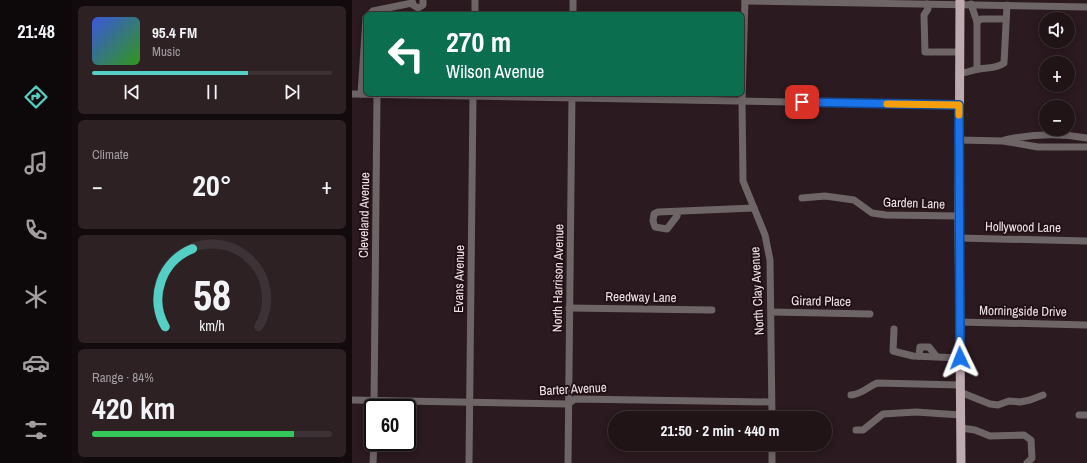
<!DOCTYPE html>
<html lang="en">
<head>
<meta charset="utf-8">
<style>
  :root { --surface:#201417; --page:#2d2124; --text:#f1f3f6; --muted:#a29ea1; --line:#3d3336; --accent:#55cec4 }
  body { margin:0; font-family:"Archivo Narrow",sans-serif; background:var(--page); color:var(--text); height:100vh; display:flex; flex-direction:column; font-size:15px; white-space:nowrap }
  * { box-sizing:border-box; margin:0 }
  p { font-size:13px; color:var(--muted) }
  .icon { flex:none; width:22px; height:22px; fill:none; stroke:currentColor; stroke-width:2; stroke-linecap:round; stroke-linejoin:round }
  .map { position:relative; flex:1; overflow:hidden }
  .drawer { display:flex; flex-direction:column; gap:6px; padding:6px; background:#120b0d; width:280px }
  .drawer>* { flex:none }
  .top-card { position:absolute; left:12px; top:12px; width:380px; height:84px; border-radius:6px; box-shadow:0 2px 10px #0003,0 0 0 1px var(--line); background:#0b6e4f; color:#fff; overflow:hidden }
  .fabs { position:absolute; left:687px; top:12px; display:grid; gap:8px }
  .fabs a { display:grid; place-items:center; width:36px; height:36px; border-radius:50%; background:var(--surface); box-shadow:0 2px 10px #0003,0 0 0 1px var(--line); font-size:20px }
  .speed { position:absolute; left:12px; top:399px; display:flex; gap:8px; font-size:20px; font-weight:700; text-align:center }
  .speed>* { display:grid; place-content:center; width:52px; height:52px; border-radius:50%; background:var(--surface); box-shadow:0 2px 10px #0003,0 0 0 1px var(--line); line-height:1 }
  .speed .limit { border:2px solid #111; border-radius:6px; background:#fff; color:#111 }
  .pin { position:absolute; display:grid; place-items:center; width:34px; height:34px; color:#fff; margin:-17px; border-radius:8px; box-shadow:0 2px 6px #0006 }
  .me { position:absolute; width:44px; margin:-22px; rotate:358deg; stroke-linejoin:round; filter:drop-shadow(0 0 3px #0008) }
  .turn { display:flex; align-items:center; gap:14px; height:84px; padding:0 16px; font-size:18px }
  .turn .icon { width:52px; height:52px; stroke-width:2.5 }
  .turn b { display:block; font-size:28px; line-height:34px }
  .big { font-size:30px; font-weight:700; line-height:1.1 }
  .drawer .widget { flex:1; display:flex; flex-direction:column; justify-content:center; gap:6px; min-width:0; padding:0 14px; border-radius:6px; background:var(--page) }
  .drawer .dial { align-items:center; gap:0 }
  .dial svg { height:104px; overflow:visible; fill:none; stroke:var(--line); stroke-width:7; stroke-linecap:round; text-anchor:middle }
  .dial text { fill:var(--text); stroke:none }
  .song { display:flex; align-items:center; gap:12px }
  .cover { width:48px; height:48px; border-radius:6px; background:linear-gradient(135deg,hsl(230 70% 55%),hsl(110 70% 35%)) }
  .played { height:4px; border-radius:2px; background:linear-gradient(90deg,var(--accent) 65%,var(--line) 65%) }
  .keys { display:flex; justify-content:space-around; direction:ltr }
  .heat { display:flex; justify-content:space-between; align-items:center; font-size:22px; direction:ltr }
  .charge { height:6px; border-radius:3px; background:linear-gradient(90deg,#34c759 84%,var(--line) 0) }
  .trip { position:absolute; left:256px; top:411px; width:224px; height:40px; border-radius:20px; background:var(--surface); box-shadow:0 2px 10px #0003,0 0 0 1px var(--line); font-weight:700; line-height:40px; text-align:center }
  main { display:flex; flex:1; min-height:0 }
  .menu { display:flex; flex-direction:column; width:72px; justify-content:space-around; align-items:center; background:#0d0809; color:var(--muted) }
  .menu .icon { width:28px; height:28px }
  .menu .current { color:var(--accent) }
  .menu b { font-size:18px; color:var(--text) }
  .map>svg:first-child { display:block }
</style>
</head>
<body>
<main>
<nav class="menu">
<b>21:48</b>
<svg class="icon current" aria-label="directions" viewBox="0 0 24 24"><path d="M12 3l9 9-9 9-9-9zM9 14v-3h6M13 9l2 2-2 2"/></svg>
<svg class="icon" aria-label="music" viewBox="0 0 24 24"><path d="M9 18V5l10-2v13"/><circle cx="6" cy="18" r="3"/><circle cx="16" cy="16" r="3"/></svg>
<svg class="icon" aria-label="phone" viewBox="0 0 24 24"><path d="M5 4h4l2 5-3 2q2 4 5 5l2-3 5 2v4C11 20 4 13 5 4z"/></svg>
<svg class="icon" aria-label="climate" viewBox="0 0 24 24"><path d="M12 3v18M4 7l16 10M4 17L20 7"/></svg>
<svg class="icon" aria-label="car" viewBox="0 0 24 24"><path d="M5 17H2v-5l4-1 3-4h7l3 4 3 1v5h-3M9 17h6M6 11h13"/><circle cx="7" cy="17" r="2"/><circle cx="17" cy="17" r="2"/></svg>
<svg class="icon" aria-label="filters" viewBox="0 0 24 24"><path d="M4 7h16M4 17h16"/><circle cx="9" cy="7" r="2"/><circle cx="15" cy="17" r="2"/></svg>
</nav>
<section class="drawer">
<div class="widget">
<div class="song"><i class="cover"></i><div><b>95.4 FM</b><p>Music</p></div></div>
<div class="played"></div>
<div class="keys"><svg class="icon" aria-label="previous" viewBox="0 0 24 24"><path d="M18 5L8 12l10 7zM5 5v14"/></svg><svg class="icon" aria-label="pause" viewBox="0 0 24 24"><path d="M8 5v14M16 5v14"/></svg><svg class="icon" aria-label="next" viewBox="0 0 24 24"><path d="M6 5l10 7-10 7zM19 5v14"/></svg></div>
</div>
<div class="widget"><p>Climate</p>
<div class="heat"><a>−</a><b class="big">20°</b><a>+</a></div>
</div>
<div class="widget dial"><svg viewBox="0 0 100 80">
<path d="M14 69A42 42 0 1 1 86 69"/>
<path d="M14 69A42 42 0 0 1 35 9" stroke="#55cec4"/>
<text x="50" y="56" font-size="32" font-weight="700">58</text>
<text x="50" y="72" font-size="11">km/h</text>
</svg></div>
<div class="widget"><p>Range · 84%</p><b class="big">420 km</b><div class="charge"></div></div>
</section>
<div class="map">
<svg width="735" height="463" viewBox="0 0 735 463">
  <rect width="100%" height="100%" fill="#2b1a1f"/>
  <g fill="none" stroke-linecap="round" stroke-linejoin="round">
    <g stroke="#6e6567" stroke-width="7">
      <path d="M60 0 61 5 66 8 71 5V0"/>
      <path d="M123 0V14"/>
      <path d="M393 0 390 101 391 181 413 235 418 260 420 418"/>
      <path d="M393 1 735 7"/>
      <path d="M575 4 576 9 572 15 573 52H608"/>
      <path d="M619 4 625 22V69"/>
      <path d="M18 14 21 11 60 3"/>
      <path d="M221 14V0"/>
      <path d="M625 22 629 19H654"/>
      <path d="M608 73C618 73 618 70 627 69 636 67 644 69 652 63L655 5"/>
      <path d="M0 94 607 105"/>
      <path d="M9 94 14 18"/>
      <path d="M607 140 651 141 686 147H735"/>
      <path d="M653 140C679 134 708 133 735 138"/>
      <path d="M450 198 473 196 502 200 520 213 534 215 607 216"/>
      <path d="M326 212 325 216 315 229 303 227 301 221 302 214 306 212 402 208"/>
      <path d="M607 238 735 241"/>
      <path d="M217 308 360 310"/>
      <path d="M420 312 518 314"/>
      <path d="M607 322 735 325"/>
      <path d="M542 329 541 351 561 356 608 358"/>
      <path d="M567 356 568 347H577L584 356"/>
      <path d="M608 392 638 404 646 405 657 401 668 402 678 400 691 395"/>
      <path d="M499 395C510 394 516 387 525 383L608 385"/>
      <path d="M0 400 216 404 223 399 419 402"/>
      <path d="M22 408 25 95"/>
      <path d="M727 415H735"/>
      <path d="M609 428 623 430 638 436 672 435 679 440 680 458 675 463"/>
      <path d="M504 430H511L531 414 564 412 608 415"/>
      <path d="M420 444V463"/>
      <path d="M21 463 22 442"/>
      <path d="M117 463 121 96"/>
      <path d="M216 463 220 94"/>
    </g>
    <path stroke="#beabb0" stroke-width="9" d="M608 0 607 216 609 463"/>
  </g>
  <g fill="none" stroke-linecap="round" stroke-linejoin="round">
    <defs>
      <path id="route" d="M450 102 607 105 608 358"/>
    </defs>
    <use href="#route" stroke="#114b97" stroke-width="10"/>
    <use href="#route" stroke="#1a73e8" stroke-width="7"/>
    <path stroke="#f59e0b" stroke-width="7" d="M535 104 607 105V115"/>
  </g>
  <g text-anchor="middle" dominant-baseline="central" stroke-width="4" stroke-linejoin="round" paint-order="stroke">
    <g font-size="13" fill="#efe3e6" stroke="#211116">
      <text transform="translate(562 203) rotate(2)">Garden Lane</text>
      <text transform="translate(12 215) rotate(-89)">Cleveland Avenue</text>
      <text transform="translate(671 227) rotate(1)">Hollywood Lane</text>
      <text transform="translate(206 278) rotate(-89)">North Harrison Avenue</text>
      <text transform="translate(107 279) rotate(-89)">Evans Avenue</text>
      <text transform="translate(405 291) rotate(-93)">North Clay Avenue</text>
      <text transform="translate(289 297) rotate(1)">Reedway Lane</text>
      <text transform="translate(469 301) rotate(1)">Girard Place</text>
      <text transform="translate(671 311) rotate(1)">Morningside Drive</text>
      <text transform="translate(221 389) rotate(-3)">Barter Avenue</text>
    </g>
  </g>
</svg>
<div class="fabs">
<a><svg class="icon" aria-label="sound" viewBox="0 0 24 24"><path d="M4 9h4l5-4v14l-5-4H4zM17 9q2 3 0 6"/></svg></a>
<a>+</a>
<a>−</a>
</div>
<div class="speed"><div class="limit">60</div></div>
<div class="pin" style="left:450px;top:102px;background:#d93025"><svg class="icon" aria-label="arrive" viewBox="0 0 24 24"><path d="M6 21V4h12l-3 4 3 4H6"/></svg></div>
<svg class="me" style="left:608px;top:358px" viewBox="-20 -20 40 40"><path d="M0-17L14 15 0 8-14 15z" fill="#1a73e8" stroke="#fff" stroke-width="4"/></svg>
<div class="trip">21:50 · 2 min · 440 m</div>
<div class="top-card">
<div class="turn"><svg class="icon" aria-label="left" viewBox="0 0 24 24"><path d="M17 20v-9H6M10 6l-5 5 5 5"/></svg><div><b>270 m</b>Wilson Avenue</div></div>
</div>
</div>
</main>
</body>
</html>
